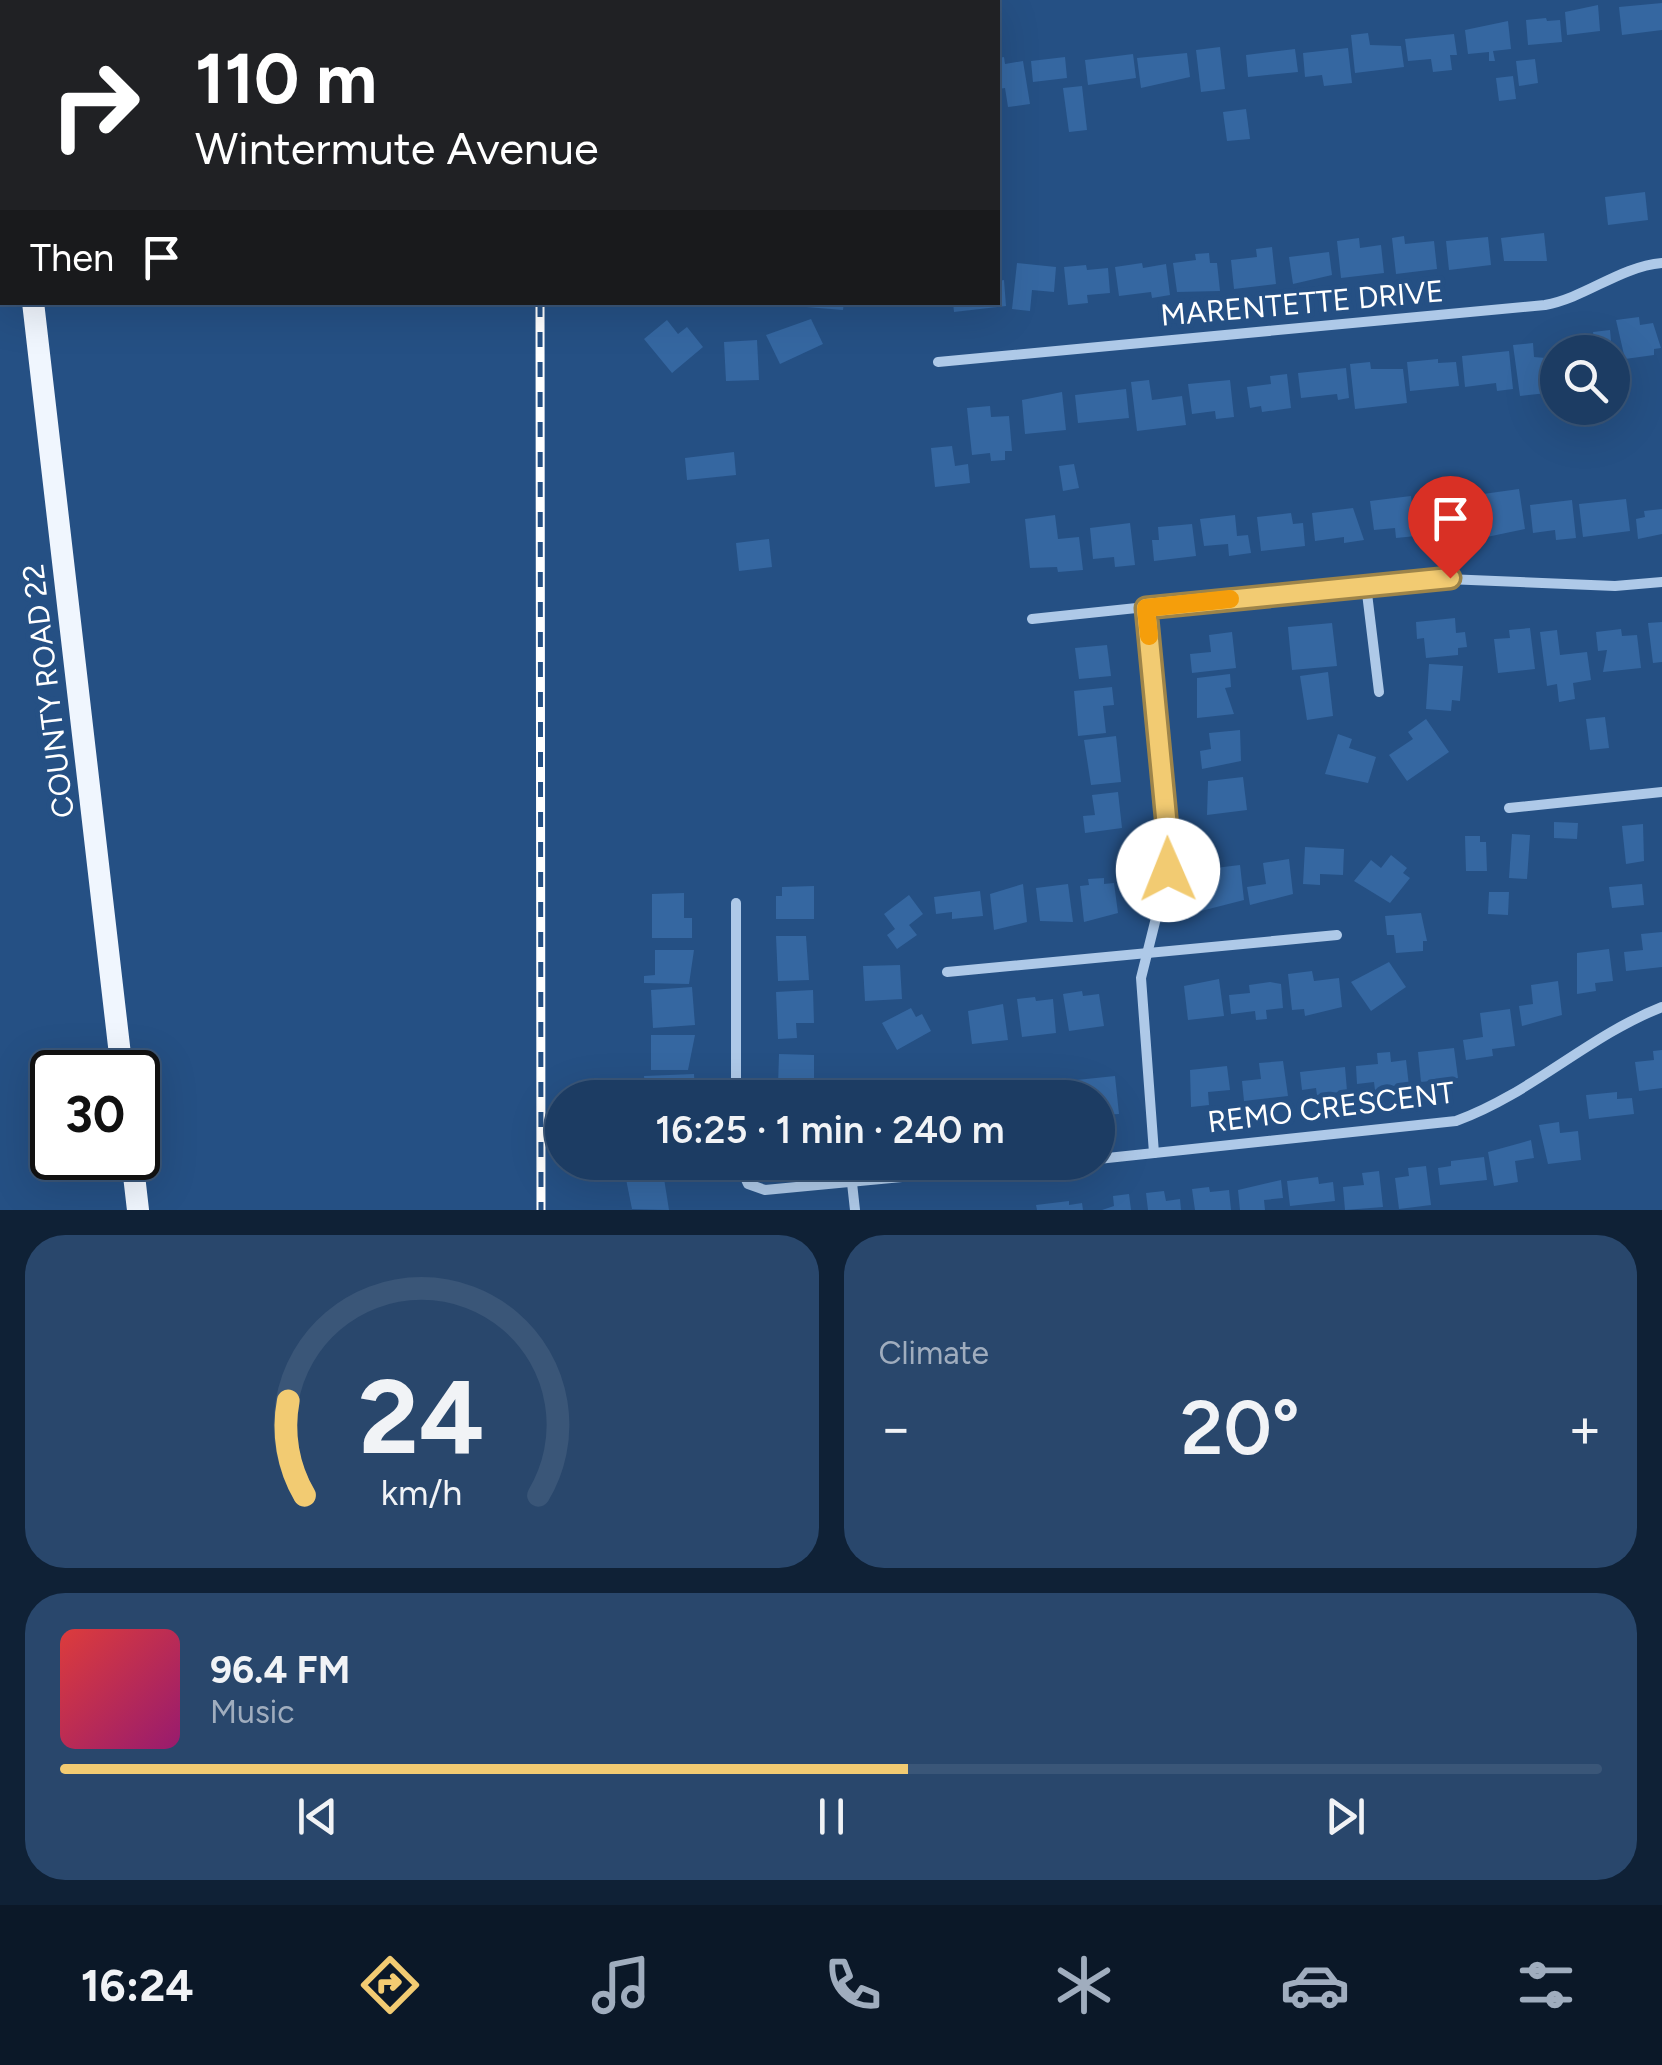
<!DOCTYPE html>
<html lang="en">
<head>
<meta charset="utf-8">
<style>
  :root { --surface:#1c3c63; --page:#29476c; --text:#f1f3f6; --muted:#a0adbe; --line:#3a5678; --accent:#f2cb72 }
  body { margin:0; font-family:Figtree,sans-serif; background:var(--page); color:var(--text); height:100vh; display:flex; flex-direction:column; font-size:38px; white-space:nowrap }
  * { box-sizing:border-box; margin:0 }
  p { font-size:32px; color:var(--muted) }
  .icon { flex:none; width:55px; height:55px; fill:none; stroke:currentColor; stroke-width:2; stroke-linecap:round; stroke-linejoin:round }
  .map { position:relative; height:1210px; overflow:hidden }
  .panel { display:flex; flex-direction:column; gap:25px; padding:25px; background:#0f2136; flex:1 }
  .panel>* { flex:none }
  .guide { position:absolute; left:0px; top:0px; width:1000px; height:305px; box-shadow:0 10px 40px #0002,0 0 0 2px var(--line); background:#202124; color:#fff; overflow:hidden }
  .controls { position:absolute; left:1540px; top:335px; display:grid; gap:20px }
  .controls a { display:grid; place-items:center; width:90px; height:90px; border-radius:50%; background:var(--surface); box-shadow:0 10px 40px #0002,0 0 0 2px var(--line); font-size:50px }
  .speed { position:absolute; left:30px; top:1050px; display:flex; gap:20px; font-size:50px; font-weight:700; text-align:center }
  .speed>* { display:grid; place-content:center; width:130px; height:130px; border-radius:50%; background:var(--surface); box-shadow:0 10px 40px #0002,0 0 0 2px var(--line); line-height:1 }
  .speed .limit { border:5px solid #111; border-radius:15px; background:#fff; color:#111 }
  .pin { position:absolute; display:grid; place-items:center; width:85px; height:85px; color:#fff; margin:-102px -42px; border-radius:50% 50% 50% 0; rotate:-45deg; box-shadow:0 0 10px #0007 }
  .pin .icon { rotate:45deg }
  .me { position:absolute; width:110px; margin:-55px; rotate:359deg; stroke-linejoin:round; filter:drop-shadow(0 0 8px #0008) }
  .turn { display:flex; align-items:center; gap:35px; height:210px; padding:0 30px; font-size:45px }
  .turn .icon { width:130px; height:130px; stroke-width:2.5 }
  .turn b { display:block; font-size:70px; line-height:85px }
  .then { display:flex; align-items:center; height:95px; padding:0 30px; background:#0003; gap:20px; font-size:38px }
  .big { font-size:75px; font-weight:600; line-height:1.1 }
  .panel .card { flex:1; display:flex; flex-direction:column; justify-content:center; gap:15px; min-width:0; padding:0 35px; border-radius:40px; background:var(--page) }
  .panel .dial { align-items:center; gap:0 }
  .dial svg { height:260px; overflow:visible; fill:none; stroke:var(--line); stroke-width:7; stroke-linecap:round; text-anchor:middle }
  .dial text { fill:var(--text); stroke:none }
  .song { display:flex; align-items:center; gap:30px }
  .cover { width:120px; height:120px; border-radius:15px; background:linear-gradient(135deg,hsl(0 70% 55%),hsl(320 70% 35%)) }
  .played { height:10px; border-radius:5px; background:linear-gradient(90deg,var(--accent) 55%,var(--line) 55%) }
  .keys { display:flex; justify-content:space-around; direction:ltr }
  .heat { display:flex; justify-content:space-between; align-items:center; font-size:55px; direction:ltr }
  .panel .tiles { flex:1; display:grid; gap:25px; grid-template-columns:1fr 1fr }
  .card:last-child { grid-column:span 2 }
  .trip { position:absolute; left:545px; top:1080px; width:570px; height:100px; border-radius:50px; background:var(--surface); box-shadow:0 10px 40px #0002,0 0 0 2px var(--line); font-weight:600; line-height:100px; text-align:center }
  .dock { display:flex; height:160px; justify-content:space-around; align-items:center; background:#0b1828; color:var(--muted) }
  .dock .icon { width:70px; height:70px }
  .dock .selected { color:var(--accent) }
  .dock b { font-size:45px; color:var(--text) }
  .map>svg:first-child { display:block }
</style>
</head>
<body>
<div class="map">
<svg width="1662" height="1210" viewBox="0 0 1662 1210">
  <rect width="100%" height="100%" fill="#255084"/>
  <g fill="#3567a1">
    <path d="M1662 3V30L1622 35 1619 7Z"/>
    <path d="M1598 5 1600 31 1567 35 1565 12Z"/>
    <path d="M1546 18 1547 21 1560 20 1562 42 1528 45 1526 20Z"/>
    <path d="M1508 21 1511 49 1493 51 1495 61H1489V52L1468 54 1465 30Z"/>
    <path d="M1368 33 1370 45 1401 46 1404 67 1355 73 1351 35Z"/>
    <path d="M1454 34 1457 55H1450L1452 70 1433 72 1431 59 1408 61 1405 39Z"/>
    <path d="M1220 47 1225 89 1201 92 1196 50Z"/>
    <path d="M1348 48 1352 83 1324 86 1322 75 1305 77 1303 53Z"/>
    <path d="M1295 49 1298 72 1248 77 1246 55Z"/>
    <path d="M1187 53 1190 77 1141 88 1137 58Z"/>
    <path d="M1133 54 1136 78 1088 85 1085 60Z"/>
    <path d="M1004 57 1005 64 1023 61 1030 104 1008 107 1005 88 998 89V58Z"/>
    <path d="M1065 57 1067 78 1033 82 1031 61Z"/>
    <path d="M1535 59 1538 83 1519 86 1516 61Z"/>
    <path d="M1513 76 1516 99 1499 101 1496 78Z"/>
    <path d="M1082 86 1087 130 1069 132 1063 88Z"/>
    <path d="M1246 109 1250 139 1227 141 1223 112Z"/>
    <path d="M1645 192 1648 220 1608 225 1605 197Z"/>
    <path d="M1544 233 1547 261H1504L1501 238Z"/>
    <path d="M1404 236 1405 244 1434 241 1437 269 1396 274 1392 238Z"/>
    <path d="M1488 237 1491 265 1449 270 1446 241Z"/>
    <path d="M1359 238 1360 248 1381 245 1384 273 1341 278 1337 241Z"/>
    <path d="M1272 247 1276 284 1234 289 1231 260 1257 257 1256 249Z"/>
    <path d="M1329 252 1332 275 1293 284 1289 257Z"/>
    <path d="M1209 253 1210 263H1217L1220 291 1177 292 1173 263 1196 260 1195 254Z"/>
    <path d="M1017 263 1056 267 1054 292 1032 290 1030 311 1012 309Z"/>
    <path d="M1142 263 1143 268 1166 264 1170 295 1152 298 1151 292 1119 296 1115 267Z"/>
    <path d="M1086 265 1087 270 1108 268 1110 293 1087 295 1088 303 1068 305 1064 267Z"/>
    <path d="M1004 280 1006 306 954 312 953 302H998V281Z"/>
    <path d="M795 302H844L843 310 794 306Z"/>
    <path d="M1639 317 1640 325 1653 323 1661 348 1654 349V355L1625 359 1616 320Z"/>
    <path d="M811 319 823 344 780 364 766 335Z"/>
    <path d="M667 320 678 334 687 327 703 347 672 373 644 339Z"/>
    <path d="M1610 330 1612 352H1557L1595 346 1593 332Z"/>
    <path d="M757 340 759 380 726 381 724 342Z"/>
    <path d="M1533 343 1534 357 1557 359 1558 400 1548 401 1547 393 1520 396 1513 345Z"/>
    <path d="M1509 351 1513 389 1497 391 1496 383 1465 387 1462 356Z"/>
    <path d="M1438 359V363L1456 362 1459 386 1410 391 1407 362Z"/>
    <path d="M1370 362 1371 369H1403L1407 403 1355 409 1350 364Z"/>
    <path d="M1346 368 1349 398 1338 400 1337 394 1301 398 1298 373Z"/>
    <path d="M1287 374 1291 408 1262 412 1261 406 1250 408 1247 387 1271 384 1270 376Z"/>
    <path d="M1149 380 1152 400 1182 396 1186 425 1137 431 1131 382Z"/>
    <path d="M1230 380 1234 417 1216 419 1215 411 1192 414 1188 384Z"/>
    <path d="M1126 389 1129 418 1078 423 1075 395Z"/>
    <path d="M1062 392 1066 430 1025 434 1022 400Z"/>
    <path d="M990 406 991 417 1009 416 1012 451H1005V460L991 461 990 453 972 455 967 408Z"/>
    <path d="M952 446 955 466 968 464 970 483 935 487 931 448Z"/>
    <path d="M734 452 736 475 687 480 685 458Z"/>
    <path d="M1074 464 1079 488 1063 491 1059 466Z"/>
    <path d="M1519 489 1525 529 1482 538 1476 495Z"/>
    <path d="M1460 490 1461 497 1469 496 1472 527 1427 535 1422 502 1449 499 1448 491Z"/>
    <path d="M1411 496 1416 536 1396 538 1395 528 1374 530 1370 501Z"/>
    <path d="M1626 499 1630 531 1583 537 1579 504Z"/>
    <path d="M1572 500 1576 538 1556 540 1555 530 1533 533 1530 505Z"/>
    <path d="M1353 508 1364 540 1344 543V537L1315 541 1312 513Z"/>
    <path d="M1662 509V534L1638 539 1636 519 1645 517 1644 511Z"/>
    <path d="M1291 513 1293 524 1303 523 1305 546 1261 551 1257 517Z"/>
    <path d="M1055 515 1058 539 1079 537 1083 570 1058 572 1057 567 1030 568 1025 519Z"/>
    <path d="M1235 515 1237 536 1248 535 1251 553 1229 556 1228 544 1204 546 1200 519Z"/>
    <path d="M1130 523 1135 565 1115 567 1114 557 1093 559 1090 528Z"/>
    <path d="M1192 524 1196 556 1154 561 1152 540H1159L1158 527Z"/>
    <path d="M769 539 772 567 739 571 736 543Z"/>
    <path d="M1455 618 1456 633 1465 632 1467 647 1458 648V655L1426 658 1424 638 1417 639 1416 622Z"/>
    <path d="M1662 622V662L1653 663 1648 623Z"/>
    <path d="M1332 623 1337 666 1292 670 1288 627Z"/>
    <path d="M1530 628 1535 669 1498 673 1494 639 1510 638 1509 630Z"/>
    <path d="M1621 629 1622 636 1637 635 1641 668 1603 672 1607 650 1598 651 1596 632Z"/>
    <path d="M1557 630 1560 655 1587 652 1591 680 1573 683 1575 699 1559 702 1557 684 1547 686 1540 632Z"/>
    <path d="M1232 632 1236 668 1192 673 1190 654 1211 652 1209 635Z"/>
    <path d="M1107 645 1111 676 1079 679 1075 648Z"/>
    <path d="M1429 664 1463 666 1460 701 1452 700 1451 711 1426 709Z"/>
    <path d="M1328 672 1333 716 1307 720 1300 676Z"/>
    <path d="M1230 674 1231 687 1225 688 1234 714 1197 718V678Z"/>
    <path d="M1112 687 1114 705 1103 706 1106 733 1078 736 1074 691Z"/>
    <path d="M1605 717 1609 748 1590 750 1586 719Z"/>
    <path d="M1426 719 1449 752 1407 781 1389 755 1413 739 1408 732Z"/>
    <path d="M1240 730 1241 761 1202 769 1200 751 1211 749 1209 733Z"/>
    <path d="M1338 734 1352 739 1349 748 1376 757 1368 783 1325 774Z"/>
    <path d="M1116 736 1121 782 1091 785 1084 740Z"/>
    <path d="M1243 777 1247 810 1207 815 1208 781Z"/>
    <path d="M1118 792 1122 828 1085 833 1083 816 1095 815 1092 795Z"/>
    <path d="M1554 822 1578 823 1577 839 1554 838Z"/>
    <path d="M1643 824 1644 861 1626 864 1622 826Z"/>
    <path d="M1512 834 1530 835 1527 879 1509 878Z"/>
    <path d="M1465 836H1480V842H1486L1487 871H1466Z"/>
    <path d="M1305 847 1344 849 1343 875 1320 874V885L1303 884Z"/>
    <path d="M1391 855 1407 868 1403 873 1410 878 1390 903 1354 881 1371 860 1381 868Z"/>
    <path d="M1289 859 1293 894 1250 905 1247 887 1266 884 1263 863Z"/>
    <path d="M1240 865 1244 900 1201 911 1198 891 1217 889 1215 868Z"/>
    <path d="M1104 878V884L1114 883 1118 913 1084 922 1080 886 1089 885 1088 879Z"/>
    <path d="M1023 884 1027 922 994 930 990 894Z"/>
    <path d="M1068 884 1073 922 1040 921 1036 888Z"/>
    <path d="M1642 884 1644 905 1612 908 1609 887Z"/>
    <path d="M814 886V919H776V896H782V887Z"/>
    <path d="M980 891 983 916 952 919V912L936 914 934 897Z"/>
    <path d="M1489 892H1509L1508 915 1488 914Z"/>
    <path d="M684 893V918H692V938H652V894Z"/>
    <path d="M909 895 923 914 909 925 917 935 897 949 887 935 895 929 884 914Z"/>
    <path d="M1421 913 1427 941H1423V951L1396 953 1394 935H1387L1385 916Z"/>
    <path d="M1662 932V967L1626 971 1624 952 1643 950 1641 934Z"/>
    <path d="M776 936H806L809 980 778 981Z"/>
    <path d="M1609 949 1613 981 1595 983 1596 991 1577 994V953Z"/>
    <path d="M655 950H694L689 984 644 983V976L655 975Z"/>
    <path d="M1389 962 1406 987 1371 1011 1351 982Z"/>
    <path d="M900 965 902 999 865 1001 863 966Z"/>
    <path d="M1312 971 1314 981 1339 978 1342 1007 1305 1016 1304 1009 1292 1010 1288 974Z"/>
    <path d="M1219 979 1224 1016 1188 1020 1184 986Z"/>
    <path d="M1558 981 1562 1015 1522 1026 1519 1006 1533 1004 1531 985Z"/>
    <path d="M1270 982 1281 984 1283 1008 1266 1010 1267 1019 1256 1020 1255 1011 1231 1014 1229 995 1250 993 1249 985Z"/>
    <path d="M692 987 695 1025 653 1028 651 990Z"/>
    <path d="M813 990 814 1023H796L797 1038 778 1039 776 992Z"/>
    <path d="M1082 991 1083 996 1099 994 1104 1026 1069 1031 1063 994Z"/>
    <path d="M1035 997 1036 1001 1053 999 1056 1033 1022 1037 1017 999Z"/>
    <path d="M1003 1004 1008 1040 972 1044 968 1011Z"/>
    <path d="M911 1008 916 1017 922 1014 931 1031 897 1050 882 1023Z"/>
    <path d="M1510 1009 1515 1046 1492 1049 1493 1056 1466 1060 1463 1040 1483 1037 1480 1013Z"/>
    <path d="M651 1035H695L688 1070H651Z"/>
    <path d="M1454 1048 1458 1078 1421 1082 1418 1052Z"/>
    <path d="M1662 1050V1088L1639 1091 1635 1062 1654 1060 1653 1051Z"/>
    <path d="M1390 1052 1391 1062 1406 1060 1409 1086 1375 1090 1374 1082 1357 1084 1356 1066 1378 1064 1377 1053Z"/>
    <path d="M779 1054 814 1055V1087H778Z"/>
    <path d="M1283 1061 1288 1096 1244 1101 1242 1081 1261 1079 1259 1063Z"/>
    <path d="M1227 1066 1230 1090 1208 1092 1209 1105 1191 1107 1190 1070Z"/>
    <path d="M1345 1067 1347 1091 1317 1095 1316 1088 1302 1090 1300 1072Z"/>
    <path d="M694 1074 695 1092 684 1093V1098H646L644 1076Z"/>
    <path d="M1115 1076 1119 1114 1098 1115V1098H1069L1067 1081Z"/>
    <path d="M1056 1082 1058 1098H1022L1021 1086Z"/>
    <path d="M996 1088 997 1098H961L960 1092Z"/>
    <path d="M1617 1092V1099L1632 1098 1634 1114 1589 1119 1586 1095Z"/>
    <path d="M1559 1122 1560 1133 1578 1131 1581 1160 1548 1164 1539 1125Z"/>
    <path d="M1531 1140 1534 1158 1515 1161 1518 1182 1494 1186 1488 1152Z"/>
    <path d="M1484 1157 1487 1180 1440 1185 1438 1168 1451 1166V1161Z"/>
    <path d="M1426 1166 1431 1205 1399 1209 1395 1178 1409 1176 1408 1168Z"/>
    <path d="M1379 1171 1383 1207 1345 1210 1343 1187 1364 1185 1362 1173Z"/>
    <path d="M663 1172 669 1210 632 1209 626 1179Z"/>
    <path d="M1318 1177 1319 1184 1333 1182 1335 1201 1290 1206 1287 1181Z"/>
    <path d="M1281 1180 1283 1198 1264 1200 1265 1210H1240L1238 1190Z"/>
    <path d="M1209 1187 1210 1192 1229 1190 1231 1210H1195L1192 1189Z"/>
    <path d="M1164 1191 1166 1201 1180 1199 1181 1210H1148L1146 1193Z"/>
    <path d="M1129 1194 1131 1210H1102L1114 1206 1113 1196Z"/>
    <path d="M1069 1201V1205L1082 1203 1083 1210H1037L1036 1205Z"/>
  </g>
  <g fill="none" stroke-linecap="round" stroke-linejoin="round">
    <g stroke="#aec9e8" stroke-width="10">
      <path d="M209 0 210 2"/>
      <path d="M938 362 1545 305C1587 297 1619 267 1662 263"/>
      <path d="M1366 585 1379 692"/>
      <path d="M1146 608 1169 838 1168 870 1141 978 1154 1153"/>
      <path d="M1032 619 1422 578 1615 586 1662 582"/>
      <path d="M1509 808 1662 792"/>
      <path d="M947 972 1337 935"/>
      <path d="M736 1098V903"/>
      <path d="M1098 1159 1456 1121C1531 1094 1588 1036 1662 1007"/>
      <path d="M738 1162 748 1184 765 1190 1060 1162"/>
      <path d="M852 1183 855 1210"/>
    </g>
    <g stroke="#d8e6f7" stroke-width="20">
      <path d="M857 2 879 0"/>
      <path d="M0 73H2"/>
      <path d="M0 99H2"/>
    </g>
    <g stroke="#f0f6fe" stroke-width="22">
      <path d="M22 0V2"/>
      <path d="M0 146 2 171"/>
      <path d="M33 302 122 1072"/>
      <path d="M132 1158 138 1210"/>
    </g>
    <defs>
      <g id="rail">
        <path d="M539 0V2"/>
        <path d="M540 302 541 1210"/>
      </g>
    </defs>
    <use href="#rail" stroke="#fff" stroke-width="9"/>
    <use href="#rail" stroke="#255084" stroke-width="5" stroke-dasharray="15" stroke-linecap="butt"/>
  </g>
  <g fill="none" stroke-linecap="round" stroke-linejoin="round">
    <defs>
      <path id="route" d="M1168 870V838L1146 608 1450 578"/>
    </defs>
    <use href="#route" stroke="#9d844a" stroke-width="25"/>
    <use href="#route" stroke="#f2cb72" stroke-width="18"/>
    <path stroke="#f59e0b" stroke-width="18" d="M1149 636 1146 608 1230 599"/>
  </g>
  <g text-anchor="middle" dominant-baseline="central" stroke-width="10" stroke-linejoin="round" paint-order="stroke">
    <g font-size="30" fill="#fff" stroke="#255084">
      <text transform="translate(1302 303) rotate(-5)">MARENTETTE DRIVE</text>
      <text transform="translate(48 691) rotate(-97)">COUNTY ROAD 22</text>
      <text transform="translate(1331 1107) rotate(-7)">REMO CRESCENT</text>
    </g>
  </g>
</svg>
<div class="controls">
<a><svg class="icon" aria-label="search" viewBox="0 0 24 24"><circle cx="10" cy="10" r="6"/><path d="M15 15l6 6"/></svg></a>
</div>
<div class="speed"><div class="limit">30</div></div>
<div class="pin" style="left:1450px;top:578px;background:#d93025"><svg class="icon" aria-label="arrive" viewBox="0 0 24 24"><path d="M6 21V4h12l-3 4 3 4H6"/></svg></div>
<svg class="me" style="left:1168px;top:870px" viewBox="-20 -20 40 40"><circle r="19" fill="#fff"/><path d="M0-13L10 11 0 6-10 11z" fill="#f2cb72"/></svg>
<div class="trip">16:25 · 1 min · 240 m</div>
<div class="guide">
<div class="turn"><svg class="icon" aria-label="right" viewBox="0 0 24 24"><path d="M7 20v-9h11M14 6l5 5-5 5"/></svg><div><b>110 m</b>Wintermute Avenue</div></div>
<div class="then">Then<svg class="icon" aria-label="arrive" viewBox="0 0 24 24"><path d="M6 21V4h12l-3 4 3 4H6"/></svg></div>
</div>
</div>
<section class="panel">
<div class="tiles">
<div class="card dial"><svg viewBox="0 0 100 80">
<path d="M14 69A42 42 0 1 1 86 69"/>
<path d="M14 69A42 42 0 0 1 9 40" stroke="#f2cb72"/>
<text x="50" y="56" font-size="32" font-weight="700">24</text>
<text x="50" y="72" font-size="11">km/h</text>
</svg></div>
<div class="card"><p>Climate</p>
<div class="heat"><a>−</a><b class="big">20°</b><a>+</a></div>
</div>
<div class="card">
<div class="song"><i class="cover"></i><div><b>96.4 FM</b><p>Music</p></div></div>
<div class="played"></div>
<div class="keys"><svg class="icon" aria-label="previous" viewBox="0 0 24 24"><path d="M18 5L8 12l10 7zM5 5v14"/></svg><svg class="icon" aria-label="pause" viewBox="0 0 24 24"><path d="M8 5v14M16 5v14"/></svg><svg class="icon" aria-label="next" viewBox="0 0 24 24"><path d="M6 5l10 7-10 7zM19 5v14"/></svg></div>
</div>
</div>
</section>
<nav class="dock">
<b>16:24</b>
<svg class="icon selected" aria-label="directions" viewBox="0 0 24 24"><path d="M12 3l9 9-9 9-9-9zM9 14v-3h6M13 9l2 2-2 2"/></svg>
<svg class="icon" aria-label="music" viewBox="0 0 24 24"><path d="M9 18V5l10-2v13"/><circle cx="6" cy="18" r="3"/><circle cx="16" cy="16" r="3"/></svg>
<svg class="icon" aria-label="phone" viewBox="0 0 24 24"><path d="M5 4h4l2 5-3 2q2 4 5 5l2-3 5 2v4C11 20 4 13 5 4z"/></svg>
<svg class="icon" aria-label="climate" viewBox="0 0 24 24"><path d="M12 3v18M4 7l16 10M4 17L20 7"/></svg>
<svg class="icon" aria-label="car" viewBox="0 0 24 24"><path d="M5 17H2v-5l4-1 3-4h7l3 4 3 1v5h-3M9 17h6M6 11h13"/><circle cx="7" cy="17" r="2"/><circle cx="17" cy="17" r="2"/></svg>
<svg class="icon" aria-label="filters" viewBox="0 0 24 24"><path d="M4 7h16M4 17h16"/><circle cx="9" cy="7" r="2"/><circle cx="15" cy="17" r="2"/></svg>
</nav>
</body>
</html>
